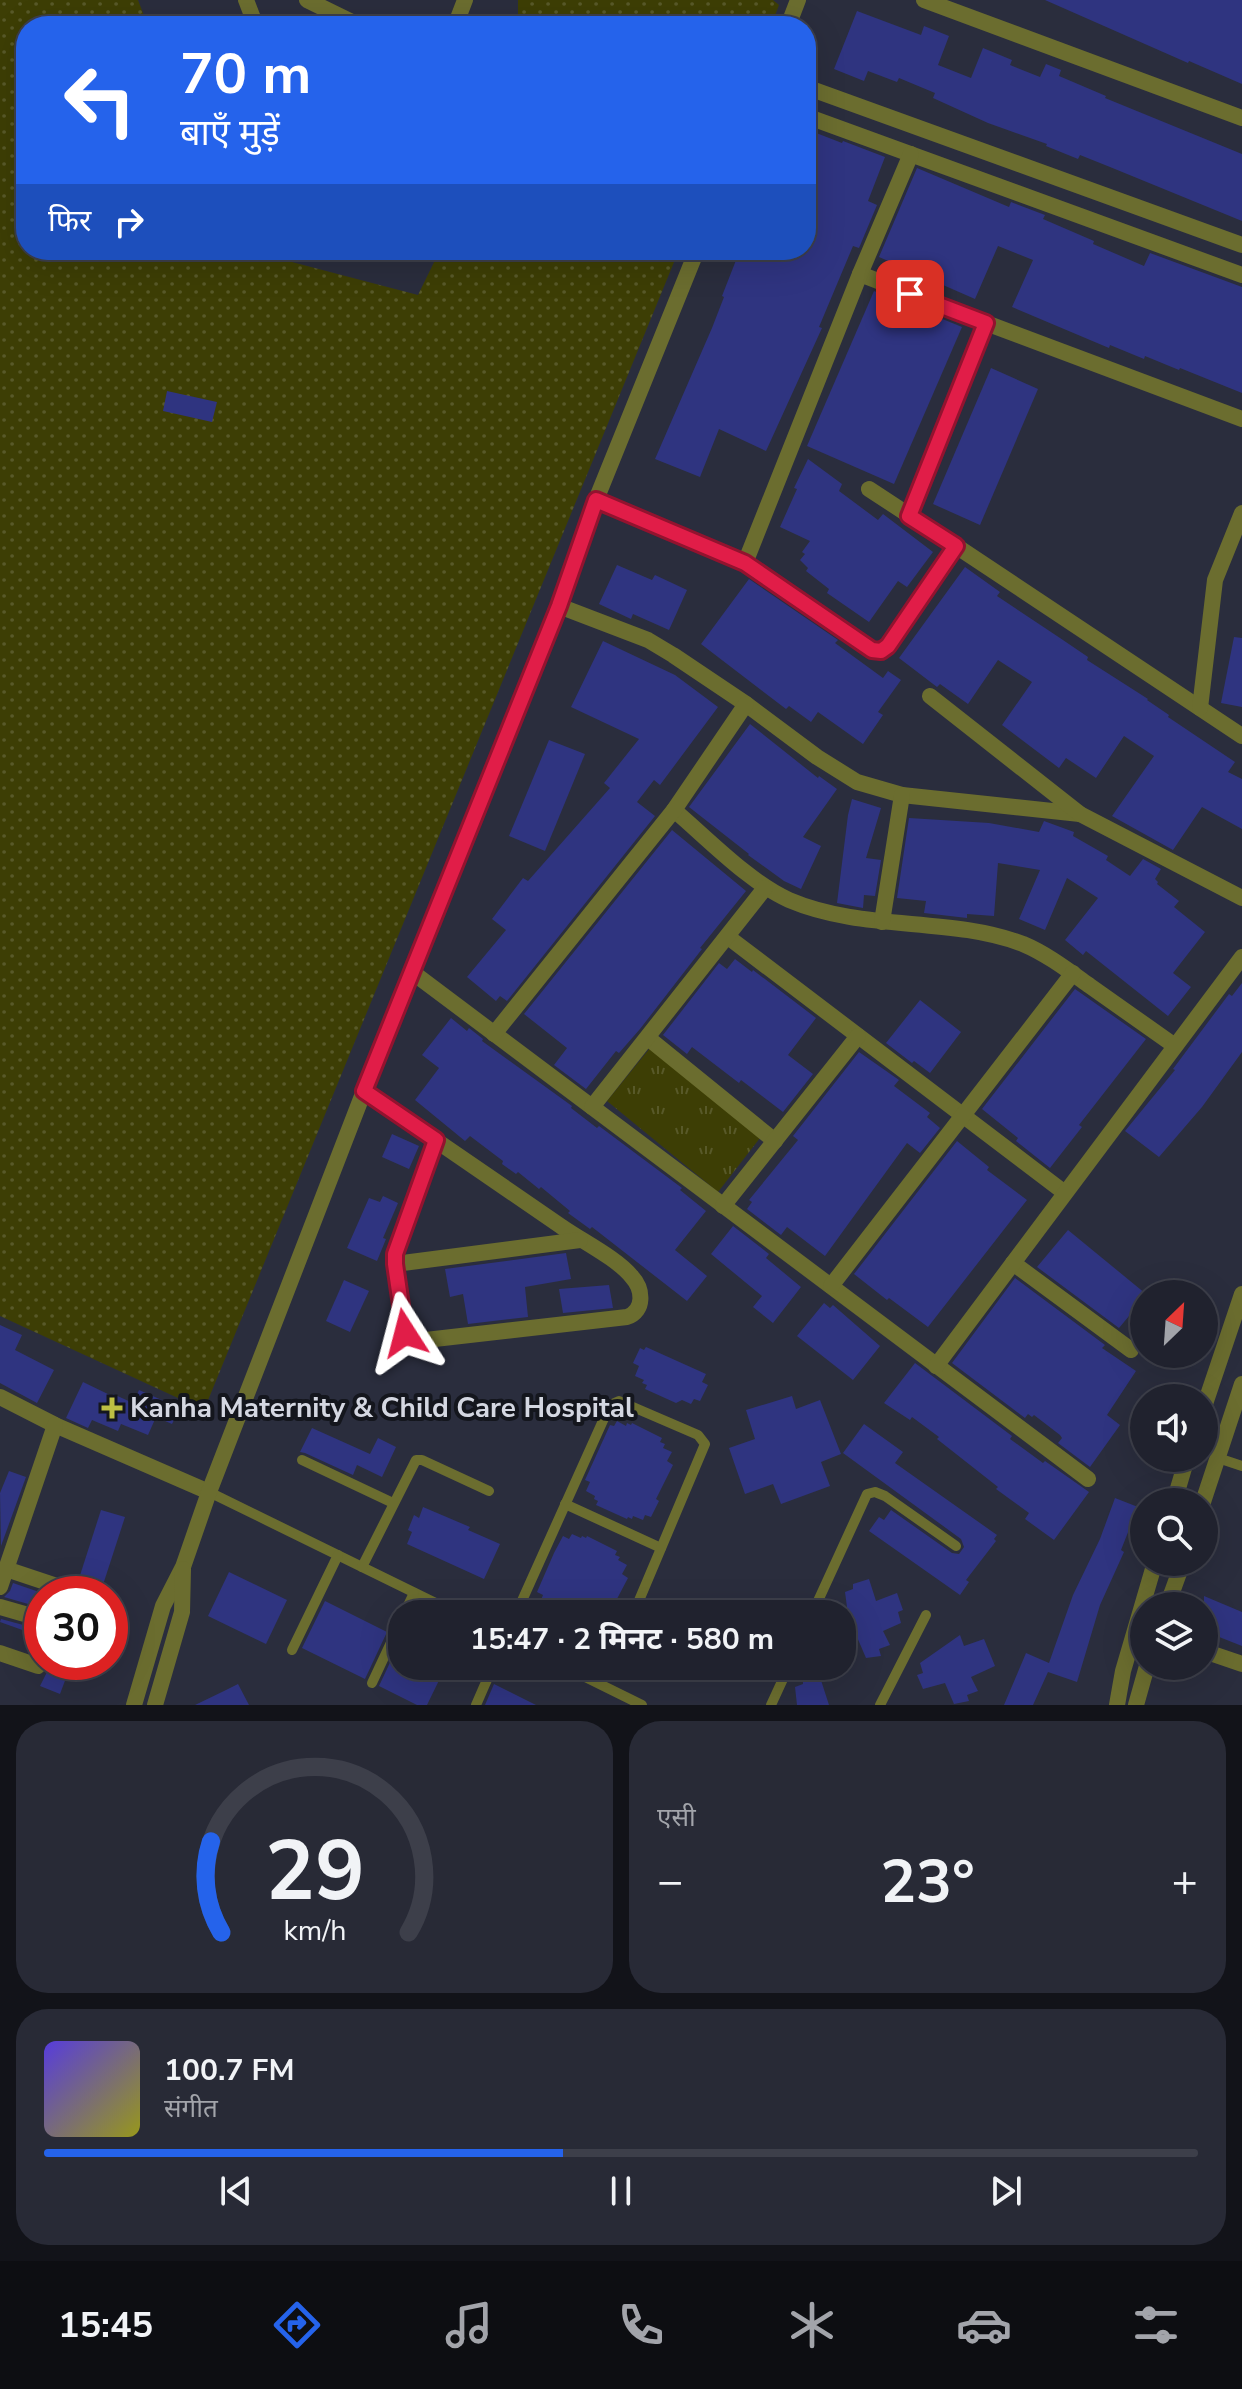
<!DOCTYPE html>
<html lang="hi">
<head>
<meta charset="utf-8">
<style>
  :root { --surface:#20222e; --page:#282a36; --text:#f1f3f6; --muted:#a2a4aa; --line:#3d3f4a; --accent:#2563eb }
  body { margin:0; font-family:"Nunito Sans","Noto Sans Devanagari",sans-serif; background:var(--page); color:var(--text); height:100vh; display:flex; flex-direction:column; font-size:30px; white-space:nowrap }
  * { box-sizing:border-box; margin:0 }
  p { font-size:26px; color:var(--muted) }
  .icon { flex:none; width:44px; height:44px; fill:none; stroke:currentColor; stroke-width:2; stroke-linecap:round; stroke-linejoin:round }
  .map { position:relative; height:1705px; overflow:hidden }
  .drawer { display:flex; flex-direction:column; gap:16px; padding:16px; background:#121319; flex:1 }
  .drawer>* { flex:none }
  .top-card { position:absolute; left:16px; top:16px; width:800px; height:244px; border-radius:32px; box-shadow:0 8px 32px #0002,0 0 0 2px var(--line); background:#2563eb; color:#fff; overflow:hidden }
  .needle { width:52px; rotate:25deg }
  .controls { position:absolute; left:1130px; top:1280px; display:grid; gap:16px }
  .controls a { display:grid; place-items:center; width:88px; height:88px; border-radius:50%; background:var(--surface); box-shadow:0 8px 32px #0002,0 0 0 2px var(--line); font-size:40px }
  .speed { position:absolute; left:24px; top:1576px; display:flex; gap:16px; font-size:40px; font-weight:700; text-align:center }
  .speed>* { display:grid; place-content:center; width:104px; height:104px; border-radius:50%; background:var(--surface); box-shadow:0 8px 32px #0002,0 0 0 2px var(--line); line-height:1 }
  .speed .limit { border:12px solid #d22; background:#fff; color:#111 }
  .pin { position:absolute; display:grid; place-items:center; width:68px; height:68px; color:#fff; margin:-34px; border-radius:16px; box-shadow:0 4px 12px #0006 }
  .me { position:absolute; width:88px; margin:-44px; rotate:351deg; stroke-linejoin:round; filter:drop-shadow(0 0 6px #0008) }
  .turn { display:flex; align-items:center; gap:28px; height:168px; padding:0 32px; font-size:36px }
  .turn .icon { width:104px; height:104px; stroke-width:2.5 }
  .turn b { display:block; font-size:56px; line-height:68px }
  .then { display:flex; align-items:center; height:76px; padding:0 32px; background:#0003; gap:16px; font-size:30px }
  .big { font-size:60px; font-weight:700; line-height:1.1 }
  .drawer .widget { flex:1; display:flex; flex-direction:column; justify-content:center; gap:12px; min-width:0; padding:0 28px; border-radius:32px; background:var(--page) }
  .drawer .dial { align-items:center; gap:0 }
  .dial svg { height:208px; overflow:visible; fill:none; stroke:var(--line); stroke-width:7; stroke-linecap:round; text-anchor:middle }
  .dial text { fill:var(--text); stroke:none }
  .song { display:flex; align-items:center; gap:24px }
  .cover { width:96px; height:96px; border-radius:12px; background:linear-gradient(135deg,hsl(250 70% 55%),hsl(60 70% 35%)) }
  .played { height:8px; border-radius:4px; background:linear-gradient(90deg,var(--accent) 45%,var(--line) 45%) }
  .keys { display:flex; justify-content:space-around; direction:ltr }
  .heat { display:flex; justify-content:space-between; align-items:center; font-size:44px; direction:ltr }
  .drawer .tiles { flex:1; display:grid; gap:16px; grid-template-columns:1fr 1fr }
  .widget:last-child { grid-column:span 2 }
  .trip { position:absolute; left:388px; top:1600px; width:468px; height:80px; border-radius:32px; background:var(--surface); box-shadow:0 8px 32px #0002,0 0 0 2px var(--line); font-weight:700; line-height:80px; text-align:center }
  .dock { display:flex; height:128px; justify-content:space-around; align-items:center; background:#0d0e12; color:var(--muted) }
  .dock .icon { width:56px; height:56px }
  .dock .on { color:var(--accent) }
  .dock b { font-size:36px; color:var(--text) }
  .map>svg:first-child { display:block }
</style>
</head>
<body>
<div class="map">
<svg width="1242" height="1705" viewBox="0 0 1242 1705">
  <defs>
    <pattern id="grass-dots" width="8" height="8" patternUnits="userSpaceOnUse" patternTransform="scale(2)"><rect width="8" height="8" fill="#3d3e05"/><path d="M2 2h.1M6 6h.1" fill="none" stroke="#585929" stroke-width="1.8" stroke-linecap="round"/></pattern>
    <pattern id="park-tufts" width="24" height="20" patternUnits="userSpaceOnUse" patternTransform="scale(2)"><rect width="24" height="20" fill="#3d3e05"/><path d="M3 7l-1-3M5 7V3M7 7l1-3M15 17l-1-3M17 17v-4M19 17l1-3" fill="none" stroke="#585929"/></pattern>
  </defs>
  <rect width="100%" height="100%" fill="#2a2d3d"/>
  <g fill="url(#grass-dots)">
    <path d="M0 0H138L148 26H26V250H246L418 295 440 250H679L204 1410 0 1316Z"/>
    <path d="M518 0H773L779 5 771 26H518Z"/>
  </g>
  <path fill="url(#park-tufts)" d="M650 1048 760 1138 718 1192 607 1101Z"/>
  <g fill="#2f3480">
    <path d="M1045 0H1242V84L1189 61 1188 63Z"/>
    <path d="M857 11 921 35 924 26 949 36 938 65 971 78 983 48 1012 60 1010 65 1040 77 1046 64 1061 70 1059 76 1106 96 1105 98 1242 154V221L1110 167 1080 155 1078 159 1046 146 1047 144 988 123 933 98 935 93 899 78 897 82 868 71 864 81 834 69Z"/>
    <path d="M806 129 842 143 843 141 885 157 868 201 877 205 859 248 853 246 819 327 822 328 766 451 719 429 700 477 655 459 712 328 724 297 722 296 740 250H806Z"/>
    <path d="M917 168 1009 207 1011 202 1045 215 1043 219 1094 241 1093 244 1144 266 1150 253 1242 287V393L1180 368 1179 370 1145 356 1144 359 1110 345 1109 348 1012 307 1033 260 998 246 975 299 879 257Z"/>
    <path d="M874 291 962 327 894 484 807 446Z"/>
    <path d="M991 368 1038 389 980 525 933 504Z"/>
    <path d="M167 391 217 402 212 422 163 411Z"/>
    <path d="M808 459 842 484 839 491 878 520 883 514 933 552 907 587 898 581 869 622 827 593 829 589 806 571 808 568 800 560 805 554 802 552 810 541 780 527 797 489 794 488Z"/>
    <path d="M617 565 652 580 655 575 687 590 669 630 633 614 631 619 599 604Z"/>
    <path d="M965 567 1000 592 997 596 1060 638 1088 657 1087 660 1148 699 1147 700 1169 715 1168 717 1235 762 1228 772 1242 779V829L1202 807 1173 850 1112 816 1154 756 1124 736 1096 778 1066 758 1059 768 1002 725 1032 682 998 660 968 704 940 684 937 687 899 658Z"/>
    <path d="M749 579 838 640 835 643 883 678 888 671 901 680 878 712 883 715 863 744 818 712 811 722 789 706 786 709 701 644Z"/>
    <path d="M1234 637 1242 638V707L1221 703Z"/>
    <path d="M603 641 675 675 718 707 660 785 654 780 637 802 655 816 507 1001 500 996 496 1001 467 977 506 930 492 919 523 878 528 881 610 788 604 783 639 739 571 707Z"/>
    <path d="M750 724 818 778 819 776 837 789 803 837 821 846 801 889 784 881 748 855 749 854 689 807Z"/>
    <path d="M549 740 585 754 545 851 509 836Z"/>
    <path d="M852 799 881 808 866 858 881 860 875 896 864 895 863 908 837 903 848 815Z"/>
    <path d="M909 818 989 823 1039 832 1044 821 1074 832 1073 836 1108 856 1106 860 1130 876 1143 859 1161 869 1155 879 1158 882 1157 884 1179 901 1174 907 1205 932 1173 973 1191 987 1168 1016 1086 951 1083 955 1065 940 1098 898 1067 878 1045 930 1019 919 1040 870 998 863 994 916 967 914V918L924 913 926 901 897 898Z"/>
    <path d="M672 830 746 891 700 948 702 949 640 1029 619 1053 616 1051 586 1089 554 1065 567 1048 524 1014Z"/>
    <path d="M735 959 752 972 753 970 816 1018 788 1055 813 1074 783 1112 741 1080 739 1083 692 1047 687 1054 663 1035 719 963 727 969Z"/>
    <path d="M1242 983V1052L1202 1107 1159 1157 1125 1131 1175 1070 1173 1069 1229 994 1232 996Z"/>
    <path d="M1075 989 1146 1039 1079 1125 1082 1127 1050 1168 1016 1141 1018 1138 982 1109Z"/>
    <path d="M920 1000 961 1032 930 1073 914 1061 912 1063 886 1043Z"/>
    <path d="M451 1018 467 1031 469 1028 483 1039 482 1041 572 1106 571 1108 597 1128 599 1126 682 1188 680 1190 706 1211 675 1250 707 1276 687 1301 592 1227 590 1229 568 1213 570 1211 541 1187 539 1189 518 1172 516 1174 502 1164 503 1161 470 1136 465 1141 415 1100 439 1068 422 1055Z"/>
    <path d="M859 1052 899 1080 894 1086 930 1113 927 1117 940 1128 920 1153 907 1143 825 1256 787 1227 781 1235 747 1209 752 1202 749 1200 798 1140 793 1136Z"/>
    <path d="M392 1134 419 1146 409 1169 382 1157Z"/>
    <path d="M957 1141 989 1167 987 1170 1027 1200 928 1327 889 1298 887 1300 854 1274Z"/>
    <path d="M383 1196 398 1203 383 1238 386 1239 377 1261 347 1248 369 1198 380 1202Z"/>
    <path d="M733 1226 769 1254 766 1258 801 1287 773 1323 753 1307 762 1296 711 1254Z"/>
    <path d="M1068 1230 1146 1294H1144V1298L1119 1328 1037 1267Z"/>
    <path d="M566 1253 571 1279 525 1287 528 1317 468 1324 463 1294 450 1297 445 1269Z"/>
    <path d="M1015 1278 1105 1345 1102 1348 1136 1371 1107 1415 1120 1425 1090 1467 1058 1443 1062 1438 1060 1435 1034 1415 1032 1417 1028 1414 1025 1418 952 1363Z"/>
    <path d="M344 1280 369 1291 350 1332 326 1321Z"/>
    <path d="M609 1285 613 1308 563 1313 559 1289Z"/>
    <path d="M824 1303 830 1308 833 1305 880 1346 853 1380 797 1336Z"/>
    <path d="M0 1325 22 1335 15 1350 54 1370 37 1403 0 1383Z"/>
    <path d="M646 1347 706 1374 702 1382 708 1385 700 1401 694 1399 691 1404 682 1400 676 1403 645 1389 647 1385 642 1383 644 1380 635 1376 639 1366 633 1363 640 1348 644 1350Z"/>
    <path d="M915 1363 1012 1436 1010 1439 1043 1463 1045 1461 1089 1492 1054 1540 1025 1519 1029 1513 996 1489 998 1487 937 1439 939 1437 912 1417 910 1420 884 1403Z"/>
    <path d="M83 1382 112 1396 113 1394 133 1403 139 1390 180 1408 172 1424 156 1417 148 1435 121 1424 118 1431 92 1420 88 1428 66 1418Z"/>
    <path d="M792 1396 796 1409 820 1400 841 1454 821 1462 830 1486 781 1504 773 1484 745 1494 729 1448 755 1439 746 1410Z"/>
    <path d="M617 1421 626 1426 627 1423 631 1425 632 1423 662 1438 660 1442 665 1444 663 1448 672 1452 667 1461 673 1465 656 1499 659 1501 651 1517 645 1515 643 1520 633 1516 632 1519 628 1517 627 1519 596 1505 598 1501 594 1499 595 1496 586 1491 590 1482 585 1480 610 1425 614 1426Z"/>
    <path d="M864 1424 903 1452 895 1463 997 1535 994 1539 996 1541 966 1580 969 1582 960 1595 869 1531 879 1517 884 1520 891 1510 952 1553 959 1554 964 1547 961 1539 843 1453Z"/>
    <path d="M312 1428 370 1454 378 1438 396 1447 382 1477 357 1465 353 1475 305 1453 300 1452Z"/>
    <path d="M9 1471 26 1477 1 1546 0 1493Z"/>
    <path d="M1115 1498 1138 1507 1121 1550 1124 1552 1100 1605 1077 1682 1048 1672 1033 1705H1004L1026 1653 1049 1663 1073 1595 1100 1539Z"/>
    <path d="M423 1507 470 1527 468 1530 500 1544 484 1579 407 1544 412 1532 408 1530 414 1515 419 1518Z"/>
    <path d="M101 1510 125 1517 100 1594H74Z"/>
    <path d="M572 1534 581 1538 582 1536 586 1538 587 1536 617 1551 615 1555 620 1557 618 1560 627 1565 622 1574 628 1578 609 1614H546L548 1609 539 1605 543 1595 537 1592 554 1553 563 1536 569 1539Z"/>
    <path d="M229 1572 287 1600 266 1644 208 1616Z"/>
    <path d="M869 1579 876 1601 897 1593 903 1610 898 1612 901 1623 883 1631 890 1645 879 1649 881 1656 866 1658 857 1637 842 1641V1611L847 1607 845 1592 853 1589V1584Z"/>
    <path d="M13 1583 42 1593V1608L4 1597 10 1591Z"/>
    <path d="M1204 1596 1242 1612V1646L1204 1631Z"/>
    <path d="M325 1601 387 1632 365 1679 302 1648Z"/>
    <path d="M1 1619 42 1630V1637L0 1622Z"/>
    <path d="M960 1635 964 1646 984 1639 995 1666 971 1677 978 1691 967 1695 969 1701 954 1704 945 1683 923 1689 917 1675 923 1673 920 1663Z"/>
    <path d="M401 1639 402 1666H446L427 1705H417L379 1686Z"/>
    <path d="M49 1663 69 1670 60 1694 40 1686 48 1670Z"/>
    <path d="M819 1674 829 1705H797L795 1687 803 1684V1679Z"/>
    <path d="M238 1684 249 1705H195L224 1691Z"/>
    <path d="M494 1684 536 1705H485Z"/>
  </g>
  <g fill="none" stroke-linecap="round" stroke-linejoin="round">
    <g stroke="#6b6d2f" stroke-width="10">
      <path d="M1218 1458 1242 1466"/>
      <path d="M302 1460 393 1503"/>
      <path d="M209 1492 458 1614"/>
      <path d="M565 1504 661 1548"/>
      <path d="M362 1567 416 1460H422L489 1491"/>
      <path d="M404 1614 414 1593"/>
      <path d="M516 1614 610 1405 619 1401 698 1435 705 1444 635 1610"/>
      <path d="M812 1614 867 1494 875 1492 885 1496 956 1546"/>
      <path d="M292 1650 338 1555"/>
      <path d="M563 1666 642 1705"/>
      <path d="M372 1683 402 1619"/>
      <path d="M476 1705 493 1666"/>
      <path d="M771 1705 789 1666"/>
      <path d="M880 1705 926 1615"/>
    </g>
    <g stroke="#6b6d2f" stroke-width="16">
      <path d="M246 0 256 26"/>
      <path d="M307 0 360 26"/>
      <path d="M924 0 1242 118"/>
      <path d="M455 26 465 0"/>
      <path d="M806 87 1242 245"/>
      <path d="M806 116 1242 275"/>
      <path d="M860 274 986 323 1242 419"/>
      <path d="M869 489 956 546"/>
      <path d="M596 500 745 563 872 650 881 651 888 646 956 546 1242 736"/>
      <path d="M909 516 986 323"/>
      <path d="M745 563 860 274 911 154"/>
      <path d="M559 606 648 640 673 655 746 704 817 757 857 782 902 795 1080 814"/>
      <path d="M930 696 1080 814 1242 898"/>
      <path d="M1200 708 1215 580 1242 513"/>
      <path d="M674 810C708 839 749 882 789 900 864 932 949 916 1023 944 1047 954 1069 971 1090 986 1118 1006 1147 1026 1175 1046"/>
      <path d="M882 922 902 795"/>
      <path d="M728 937 1065 1193"/>
      <path d="M412 972 1088 1479"/>
      <path d="M494 1034 674 810 746 704"/>
      <path d="M648 1038 775 1141"/>
      <path d="M364 1091C430 1137 496 1182 562 1227 582 1241 618 1259 632 1277 643 1289 645 1311 627 1317L417 1341 410 1339 405 1333 395 1264V1254L436 1140"/>
      <path d="M592 1107 765 888"/>
      <path d="M723 1206 858 1036"/>
      <path d="M1013 1263 1131 1350"/>
      <path d="M395 1264 580 1240"/>
      <path d="M831 1286 1073 973"/>
      <path d="M936 1366 1242 957"/>
      <path d="M0 1397 55 1425 209 1492"/>
      <path d="M6 1569 60 1587"/>
      <path d="M0 1587 55 1425"/>
      <path d="M0 1607 42 1619"/>
      <path d="M1204 1651 1242 1664"/>
      <path d="M0 1653 38 1666"/>
    </g>
    <g stroke="#6b6d2f" stroke-width="16">
      <path d="M788 26 798 0"/>
      <path d="M1204 1407 1242 1294"/>
      <path d="M1174 1502 1187 1458"/>
      <path d="M1203 1502 1242 1384"/>
      <path d="M1167 1606 1183 1562"/>
      <path d="M134 1705 163 1606 183 1567 209 1492 364 1091 559 606 596 500 697 250"/>
      <path d="M155 1705 182 1612 183 1569"/>
      <path d="M1117 1705 1123 1671 1155 1562"/>
      <path d="M1136 1705 1147 1666"/>
    </g>
  </g>
  <g fill="none" stroke-linecap="round" stroke-linejoin="round">
    <defs>
      <path id="route" d="M405 1333 395 1264V1254L436 1140 364 1091 559 606 596 500 745 563 872 650 881 651 888 646 956 546 909 516 986 323 910 294"/>
    </defs>
    <use href="#route" stroke="#92132f" stroke-width="20"/>
    <use href="#route" stroke="#e11d48" stroke-width="14"/>
  </g>
  <path fill="#bdbf43" stroke="#14161d" stroke-width="3" d="M108 1396h8v8h8v8h-8v8h-8v-8h-8v-8h8z"/>
  <g text-anchor="middle" dominant-baseline="central" stroke-width="8" stroke-linejoin="round" paint-order="stroke">
    <g font-size="28" font-weight="bold" fill="#d4d7e1" stroke="#14161d" text-anchor="start">
      <text x="130" y="1408">Kanha Maternity &amp; Child Care Hospital</text>
    </g>
  </g>
</svg>
<div class="controls">
<a><svg class="needle" viewBox="-14 -14 28 28"><path d="M0-13l5 13h-10z" fill="#e53935"/><path d="M0 13l5-13h-10z" fill="#a2a4aa"/></svg></a>
<a><svg class="icon" aria-label="sound" viewBox="0 0 24 24"><path d="M4 9h4l5-4v14l-5-4H4zM17 9q2 3 0 6"/></svg></a>
<a><svg class="icon" aria-label="search" viewBox="0 0 24 24"><circle cx="10" cy="10" r="6"/><path d="M15 15l6 6"/></svg></a>
<a><svg class="icon" aria-label="layers" viewBox="0 0 24 24"><path d="M12 4l9 5-9 5-9-5zM3 14l9 5 9-5"/></svg></a>
</div>
<div class="speed"><div class="limit">30</div></div>
<div class="pin" style="left:910px;top:294px;background:#d93025"><svg class="icon" aria-label="arrive" viewBox="0 0 24 24"><path d="M6 21V4h12l-3 4 3 4H6"/></svg></div>
<svg class="me" style="left:405px;top:1333px" viewBox="-20 -20 40 40"><path d="M0-17L14 15 0 8-14 15z" fill="#e11d48" stroke="#fff" stroke-width="4"/></svg>
<div class="trip">15:47 · 2 मिनट · 580 m</div>
<div class="top-card">
<div class="turn"><svg class="icon" aria-label="left" viewBox="0 0 24 24"><path d="M17 20v-9H6M10 6l-5 5 5 5"/></svg><div><b>70 m</b>बाएँ मुड़ें</div></div>
<div class="then">फिर<svg class="icon" aria-label="right" viewBox="0 0 24 24"><path d="M7 20v-9h11M14 6l5 5-5 5"/></svg></div>
</div>
</div>
<section class="drawer">
<div class="tiles">
<div class="widget dial"><svg viewBox="0 0 100 80">
<path d="M14 69A42 42 0 1 1 86 69"/>
<path d="M14 69A42 42 0 0 1 10 34" stroke="#2563eb"/>
<text x="50" y="56" font-size="32" font-weight="700">29</text>
<text x="50" y="72" font-size="11">km/h</text>
</svg></div>
<div class="widget"><p>एसी</p>
<div class="heat"><a>−</a><b class="big">23°</b><a>+</a></div>
</div>
<div class="widget">
<div class="song"><i class="cover"></i><div><b>100.7 FM</b><p>संगीत</p></div></div>
<div class="played"></div>
<div class="keys"><svg class="icon" aria-label="previous" viewBox="0 0 24 24"><path d="M18 5L8 12l10 7zM5 5v14"/></svg><svg class="icon" aria-label="pause" viewBox="0 0 24 24"><path d="M8 5v14M16 5v14"/></svg><svg class="icon" aria-label="next" viewBox="0 0 24 24"><path d="M6 5l10 7-10 7zM19 5v14"/></svg></div>
</div>
</div>
</section>
<nav class="dock">
<b>15:45</b>
<svg class="icon on" aria-label="directions" viewBox="0 0 24 24"><path d="M12 3l9 9-9 9-9-9zM9 14v-3h6M13 9l2 2-2 2"/></svg>
<svg class="icon" aria-label="music" viewBox="0 0 24 24"><path d="M9 18V5l10-2v13"/><circle cx="6" cy="18" r="3"/><circle cx="16" cy="16" r="3"/></svg>
<svg class="icon" aria-label="phone" viewBox="0 0 24 24"><path d="M5 4h4l2 5-3 2q2 4 5 5l2-3 5 2v4C11 20 4 13 5 4z"/></svg>
<svg class="icon" aria-label="climate" viewBox="0 0 24 24"><path d="M12 3v18M4 7l16 10M4 17L20 7"/></svg>
<svg class="icon" aria-label="car" viewBox="0 0 24 24"><path d="M5 17H2v-5l4-1 3-4h7l3 4 3 1v5h-3M9 17h6M6 11h13"/><circle cx="7" cy="17" r="2"/><circle cx="17" cy="17" r="2"/></svg>
<svg class="icon" aria-label="filters" viewBox="0 0 24 24"><path d="M4 7h16M4 17h16"/><circle cx="9" cy="7" r="2"/><circle cx="15" cy="17" r="2"/></svg>
</nav>
</body>
</html>
